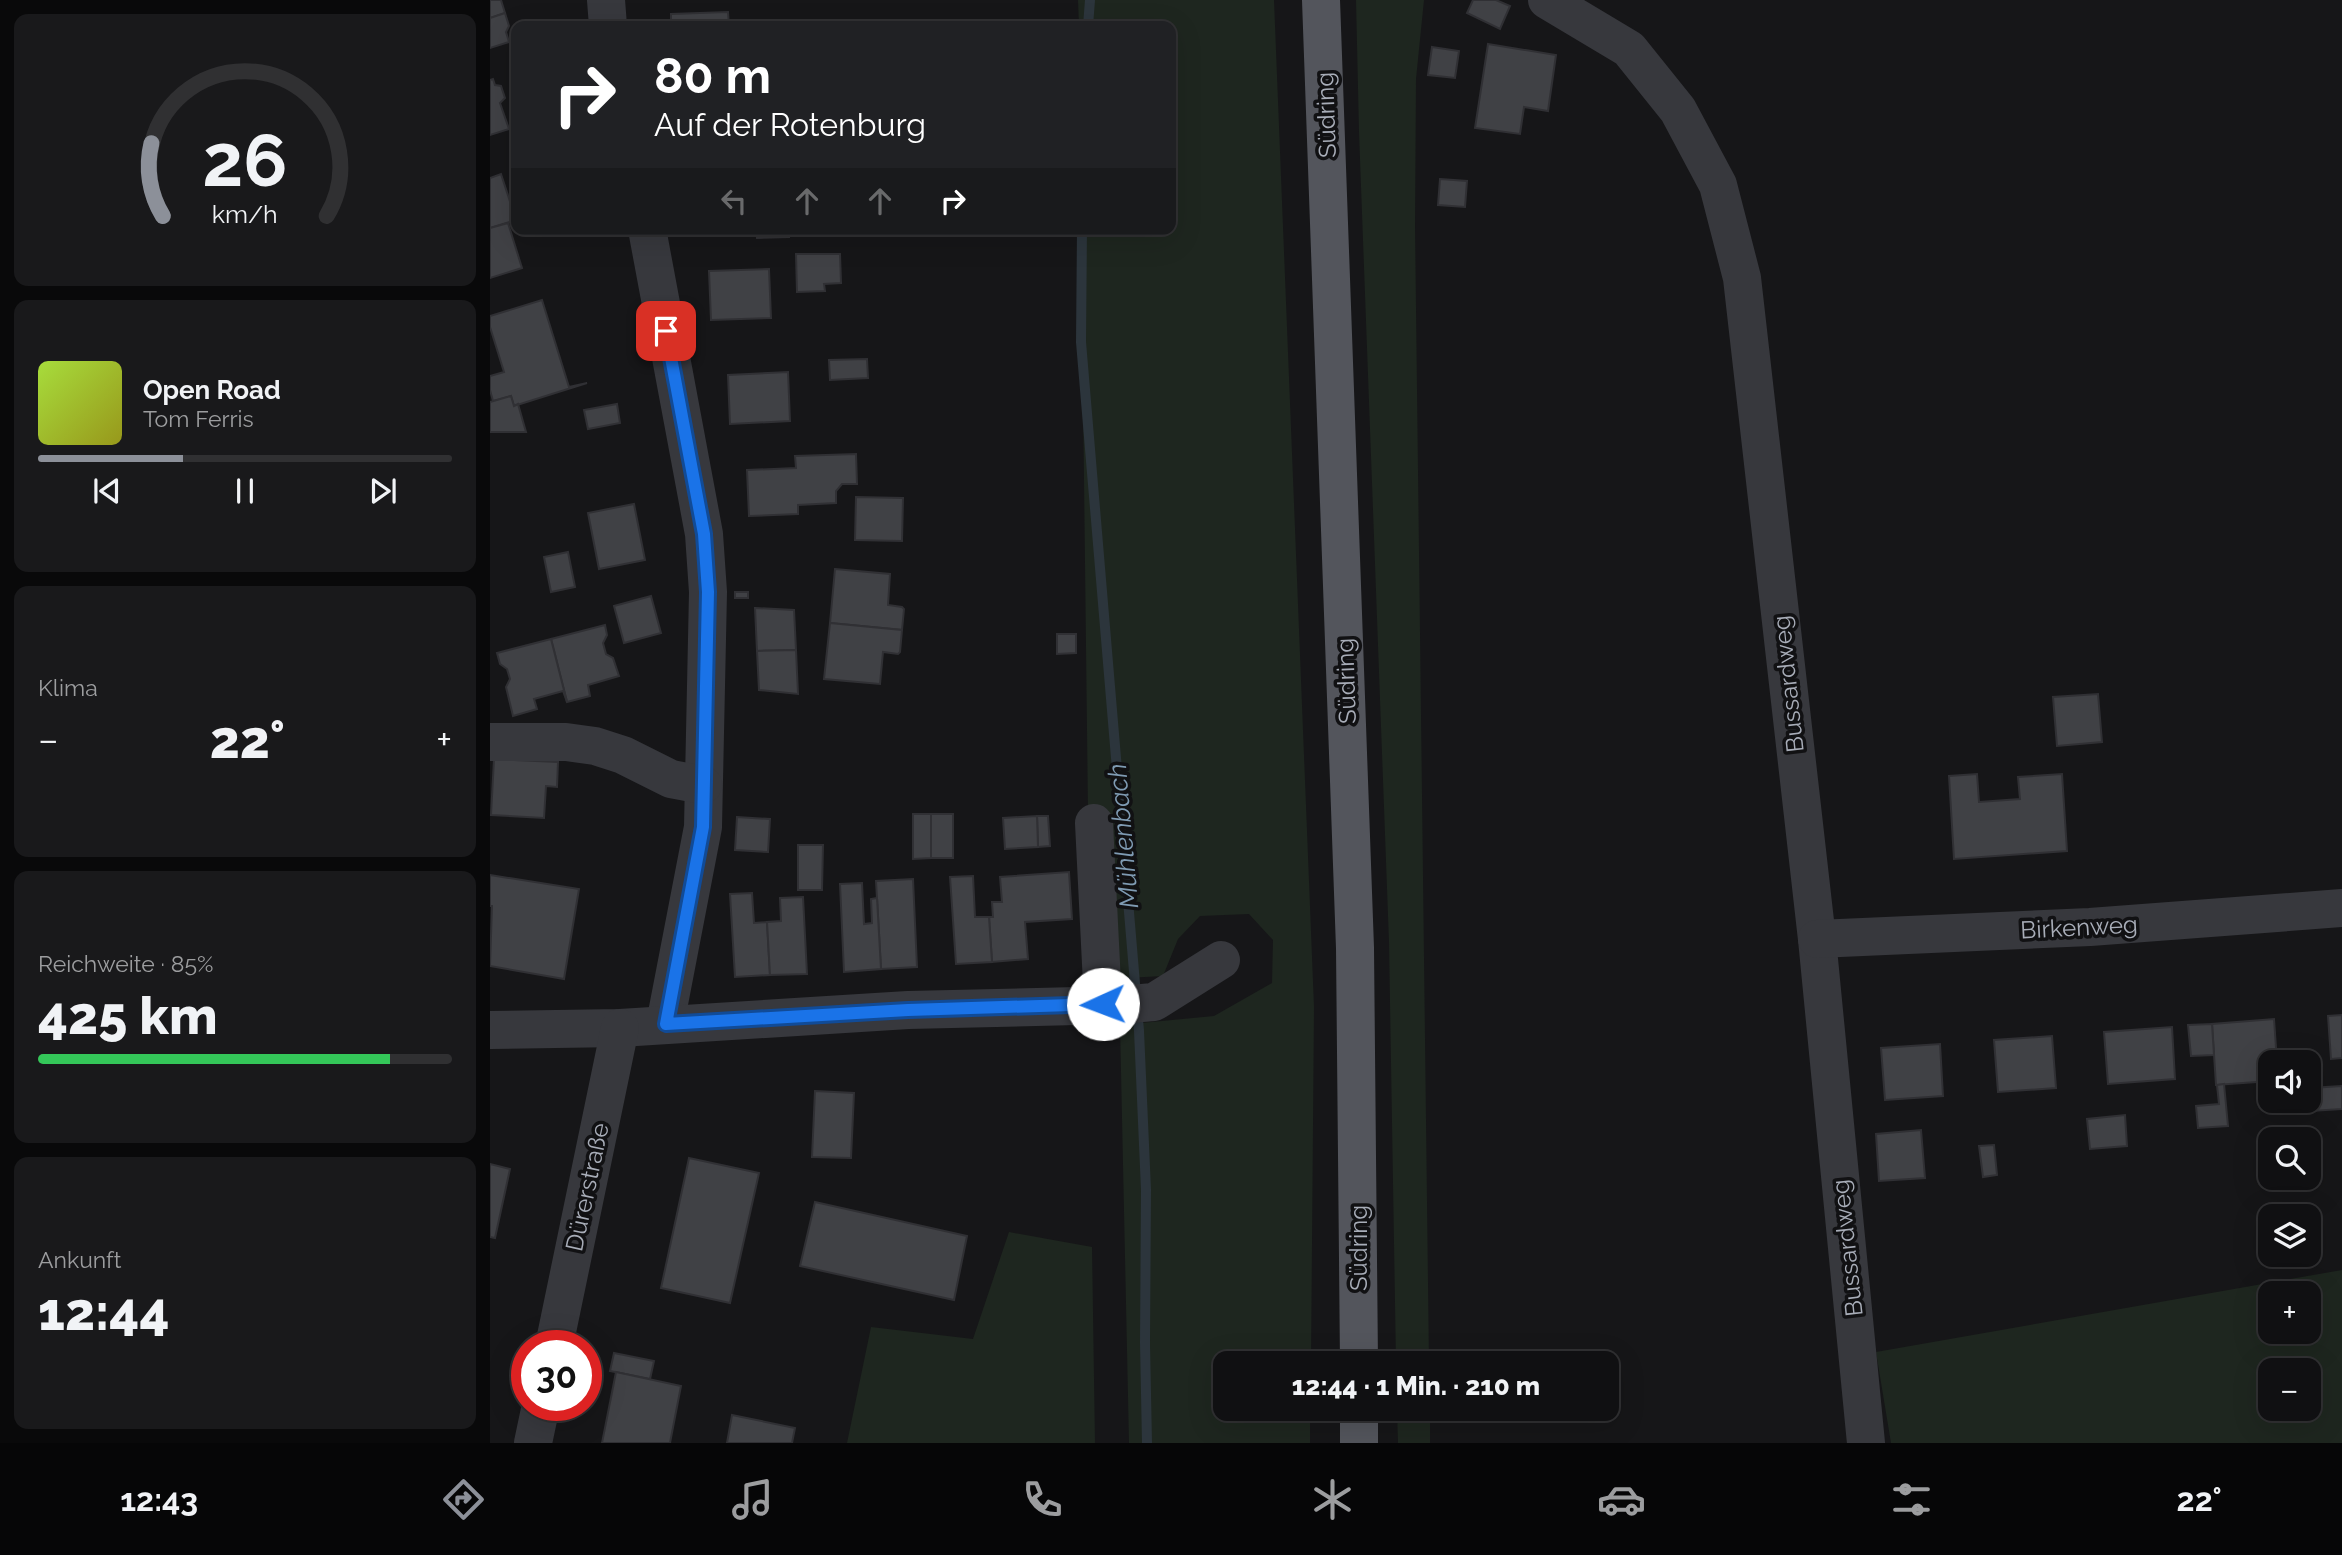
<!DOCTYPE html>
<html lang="de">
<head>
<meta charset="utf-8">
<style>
  :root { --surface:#101012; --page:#19191b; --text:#f1f3f6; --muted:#9c9d9f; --line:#303032; --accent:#8c9099 }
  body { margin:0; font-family:Raleway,sans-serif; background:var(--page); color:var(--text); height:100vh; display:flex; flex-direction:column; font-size:26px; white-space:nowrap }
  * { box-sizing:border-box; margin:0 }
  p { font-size:23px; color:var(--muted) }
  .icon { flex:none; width:38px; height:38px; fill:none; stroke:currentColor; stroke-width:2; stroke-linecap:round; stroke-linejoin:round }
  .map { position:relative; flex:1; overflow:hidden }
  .side { display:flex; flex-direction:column; gap:14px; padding:14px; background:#09090a; width:490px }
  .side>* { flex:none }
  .hud { position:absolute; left:21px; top:21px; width:665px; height:214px; border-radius:14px; box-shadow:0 7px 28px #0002,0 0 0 2px var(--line); background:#202124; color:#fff; overflow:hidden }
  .buttons { position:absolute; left:1768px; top:1050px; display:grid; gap:14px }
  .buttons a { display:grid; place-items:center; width:63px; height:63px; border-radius:14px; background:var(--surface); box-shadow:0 7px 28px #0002,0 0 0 2px var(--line); font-size:35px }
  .speed { position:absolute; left:21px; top:1330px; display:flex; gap:14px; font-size:35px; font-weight:700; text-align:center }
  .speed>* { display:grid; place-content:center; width:91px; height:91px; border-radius:50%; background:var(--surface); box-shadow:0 7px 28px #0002,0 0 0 2px var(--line); line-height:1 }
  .speed .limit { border:10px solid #d22; background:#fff; color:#111 }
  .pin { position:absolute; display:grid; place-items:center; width:60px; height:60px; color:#fff; margin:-30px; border-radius:14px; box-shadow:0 4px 10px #0006 }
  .me { position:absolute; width:77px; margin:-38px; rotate:268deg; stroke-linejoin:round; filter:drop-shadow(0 0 5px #0008) }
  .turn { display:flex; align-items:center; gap:24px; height:147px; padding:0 28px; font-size:32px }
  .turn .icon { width:91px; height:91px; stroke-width:2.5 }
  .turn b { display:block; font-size:49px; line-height:60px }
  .lanes { display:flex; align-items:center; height:66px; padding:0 28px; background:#0003; justify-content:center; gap:35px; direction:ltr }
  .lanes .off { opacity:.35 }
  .big { font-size:52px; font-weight:800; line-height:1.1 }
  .side .tile { flex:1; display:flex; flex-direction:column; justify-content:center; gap:10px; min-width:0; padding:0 24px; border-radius:14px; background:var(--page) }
  .side .dial { align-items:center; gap:0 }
  .dial svg { height:182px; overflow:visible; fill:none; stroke:var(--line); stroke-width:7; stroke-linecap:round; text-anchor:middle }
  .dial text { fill:var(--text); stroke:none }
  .song { display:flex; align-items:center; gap:21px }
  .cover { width:84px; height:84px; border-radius:10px; background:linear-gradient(135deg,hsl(80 70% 55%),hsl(60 70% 35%)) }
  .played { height:7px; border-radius:4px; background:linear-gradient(90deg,var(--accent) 35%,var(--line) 35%) }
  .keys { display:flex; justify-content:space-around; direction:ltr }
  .heat { display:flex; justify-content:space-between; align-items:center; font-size:38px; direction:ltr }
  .charge { height:10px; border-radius:5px; background:linear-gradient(90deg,#34c759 85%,var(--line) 0) }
  .trip { position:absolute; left:723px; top:1351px; width:406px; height:70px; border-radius:14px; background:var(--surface); box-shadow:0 7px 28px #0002,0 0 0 2px var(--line); font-weight:800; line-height:70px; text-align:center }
  .tabs { display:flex; height:112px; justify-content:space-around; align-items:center; background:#060607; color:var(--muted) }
  .tabs .icon { width:49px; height:49px }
  .tabs .active { color:var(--accent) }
  .tabs b { font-size:32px; color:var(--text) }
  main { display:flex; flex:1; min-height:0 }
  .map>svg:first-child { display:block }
</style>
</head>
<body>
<main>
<section class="side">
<div class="tile dial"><svg viewBox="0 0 100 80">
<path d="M14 69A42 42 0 1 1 86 69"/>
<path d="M14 69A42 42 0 0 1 9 37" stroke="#8c9099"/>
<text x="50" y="56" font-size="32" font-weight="700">26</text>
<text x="50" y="72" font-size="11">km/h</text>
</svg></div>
<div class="tile">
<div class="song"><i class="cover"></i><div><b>Open Road</b><p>Tom Ferris</p></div></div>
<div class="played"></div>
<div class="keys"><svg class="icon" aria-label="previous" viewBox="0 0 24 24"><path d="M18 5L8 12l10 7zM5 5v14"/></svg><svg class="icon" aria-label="pause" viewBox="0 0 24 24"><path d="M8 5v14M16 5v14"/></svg><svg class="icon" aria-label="next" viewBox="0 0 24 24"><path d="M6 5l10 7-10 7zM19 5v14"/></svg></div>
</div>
<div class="tile"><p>Klima</p>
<div class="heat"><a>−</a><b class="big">22°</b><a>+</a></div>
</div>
<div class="tile"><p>Reichweite · 85%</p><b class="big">425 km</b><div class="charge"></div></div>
<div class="tile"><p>Ankunft</p><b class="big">12:44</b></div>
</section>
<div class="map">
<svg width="1852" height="1443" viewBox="0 0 1852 1443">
  <rect width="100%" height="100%" fill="#161618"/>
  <g fill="#1e261f" fill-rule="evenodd">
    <path d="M588 0H784L824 1007 821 1363H735V1409H820V1443H639L630 1025 724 1016 782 983 783 940 759 914 710 916 688 939 673 976 600 980 591 229H681V26H589Z"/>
    <path d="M866 0H934L926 79 925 226 939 1363H906L899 942 869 132Z"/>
    <path d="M519 1232 602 1247 605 1443H357L381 1327 483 1339Z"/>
    <path d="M1852 1270V1443H1401L1386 1352ZM1780 1293H1818V1332H1780ZM1780 1370H1818V1409H1780Z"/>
    <path d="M907 1409H940V1443H908Z"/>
  </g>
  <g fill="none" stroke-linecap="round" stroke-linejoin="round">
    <g stroke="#2c353c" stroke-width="10">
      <path d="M598 26 600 0"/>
      <path d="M592 229 591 342 649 1031 656 1190 655 1343 657 1443"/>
    </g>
  </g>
  <g fill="#404145" stroke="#303034" stroke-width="2">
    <path d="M0 0H11L15 13 0 18Z"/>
    <path d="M983 0H1006L1020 6 1010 29 977 13Z"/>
    <path d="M238 12 239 26H181V14Z"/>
    <path d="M15 13 19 26 16 32 19 42 0 48V18Z"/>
    <path d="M998 44 1066 55 1058 111 1034 107 1030 134 985 128Z"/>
    <path d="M942 47 969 51 965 78 938 75Z"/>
    <path d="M3 79 5 85 11 86 15 98 10 103 19 129 0 135V80Z"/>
    <path d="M11 174 26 220 0 228V178Z"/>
    <path d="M950 179 977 181 975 207 948 205Z"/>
    <path d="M18 223 32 268 0 278V228Z"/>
    <path d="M266 229H299V237L267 238Z"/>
    <path d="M306 254H350L351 283 334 284 335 291 307 292Z"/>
    <path d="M279 269 281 318 221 320 219 271Z"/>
    <path d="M52 300 79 387 97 383 24 406 21 396 3 401 0 390V376L14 372 0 327V316Z"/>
    <path d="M377 359 378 378 340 380 339 360Z"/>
    <path d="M298 372 300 421 240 424 238 375Z"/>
    <path d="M21 396 24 406 28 404 36 432H0V402Z"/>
    <path d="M127 404 130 423 98 429 94 410Z"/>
    <path d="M366 454 367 484H352L346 491V503L308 505V514L259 516 257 470 306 468 305 456Z"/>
    <path d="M366 497 413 498 412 541 365 540Z"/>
    <path d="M144 504 155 560 109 569 98 513Z"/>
    <path d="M78 552 85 587 61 592 54 557Z"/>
    <path d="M345 569 400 574 398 605 412 607 414 609 412 630 340 623Z"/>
    <rect x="245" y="592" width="13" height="6"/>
    <path d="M161 596 171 633 134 643 124 606Z"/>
    <path d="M265 608 304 610 306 650 267 651Z"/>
    <path d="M340 623 412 630 410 652 408 654 393 652 390 684 334 679Z"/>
    <path d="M115 625 117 635 113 643 116 654 123 658 129 676 98 685 100 696 77 702 61 639Z"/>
    <path d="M567 634H586V653L567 654Z"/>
    <path d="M61 639 77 702 73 691 44 699 47 709 23 716 16 687 20 679 17 669 10 664 7 653Z"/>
    <path d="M306 650 308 694 269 690 267 651Z"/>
    <path d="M1608 694 1612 742 1567 746 1563 697Z"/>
    <path d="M4 759 68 762 67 787 56 786 54 818 1 815Z"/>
    <path d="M1487 774 1489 802 1530 799 1528 777 1572 774 1577 851 1464 859 1459 776Z"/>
    <path d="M423 814H441V858L423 859Z"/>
    <rect x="441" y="814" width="22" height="44"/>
    <path d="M547 816H558L560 846 548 847Z"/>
    <path d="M547 816 548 847 515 849 513 818Z"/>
    <path d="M247 817 280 819 278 852 245 850Z"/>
    <path d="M308 845H333L332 890H308Z"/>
    <path d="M579 872 582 919 535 922 538 959 502 962 499 917H503L502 902H512L510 877Z"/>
    <path d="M0 875 89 889 74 979 0 966 2 906H0Z"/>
    <path d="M483 876 485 917H499L502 962 466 964 460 877Z"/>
    <path d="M423 879 427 967 391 969 386 881Z"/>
    <path d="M372 883 374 924 382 923 381 899 387 898 391 969 354 972 350 884Z"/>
    <path d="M262 893 264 923 277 922 280 975 245 977 240 894Z"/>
    <path d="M313 897 317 974 280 975 277 922 291 921 290 898Z"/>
    <path d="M1852 1015V1058L1841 1059 1838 1016Z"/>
    <path d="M1784 1019 1787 1062H1780V1081L1726 1085 1722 1024Z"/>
    <path d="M1722 1024 1724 1055 1701 1056 1698 1025Z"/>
    <path d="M1682 1027 1685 1079 1618 1084 1614 1032Z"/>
    <path d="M1562 1036 1566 1088 1508 1092 1504 1040Z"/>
    <path d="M1450 1044 1453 1096 1395 1100 1391 1048Z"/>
    <path d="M1734 1084 1738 1126 1708 1128 1706 1106 1729 1104 1727 1085Z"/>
    <path d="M1852 1086V1109L1821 1111 1820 1088Z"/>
    <path d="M325 1091 364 1093 361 1158 322 1157Z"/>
    <path d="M1635 1115 1637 1146 1600 1149 1597 1119Z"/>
    <path d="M1431 1130 1435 1178 1389 1181 1386 1134Z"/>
    <path d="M1504 1145 1507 1175 1493 1177 1489 1146Z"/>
    <path d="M199 1158 269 1173 240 1303 171 1288Z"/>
    <path d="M0 1164 20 1169 5 1238 0 1237Z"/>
    <path d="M325 1202 477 1236 464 1300 310 1266Z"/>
    <path d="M124 1353 164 1361 160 1379 120 1371Z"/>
    <path d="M126 1372 191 1386 180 1443H112Z"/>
    <path d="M242 1415 305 1428 302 1443H237Z"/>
  </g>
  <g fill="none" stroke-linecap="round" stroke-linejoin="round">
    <g stroke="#37383d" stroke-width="38">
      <path d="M116 0 118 26"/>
      <path d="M1057 0 1139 49 1188 110 1228 185 1252 278 1327 939 1376 1443"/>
      <path d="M157 229 214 534 218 592 213 827 175 1024"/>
      <path d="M0 742H76L105 746 133 755 181 779 213 785"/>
      <path d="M604 823 613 1004"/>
      <path d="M1327 939 1600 927 1852 908"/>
      <path d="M0 1030 130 1028 418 1010 628 1005 664 1002 731 960"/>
      <path d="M64 1346 130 1028"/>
      <path d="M43 1443 51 1405"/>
    </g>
    <g stroke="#53555c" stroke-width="38">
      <path d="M831 0 865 948 869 1363"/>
      <path d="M869 1409V1443"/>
    </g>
  </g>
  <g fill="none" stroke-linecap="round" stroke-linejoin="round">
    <defs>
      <path id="route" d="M176 331 214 534 218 592 213 827 176 1024 418 1010 613 1004"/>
    </defs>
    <use href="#route" stroke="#114b97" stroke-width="18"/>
    <use href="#route" stroke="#1a73e8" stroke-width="12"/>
  </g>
  <g text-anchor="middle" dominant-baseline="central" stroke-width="7" stroke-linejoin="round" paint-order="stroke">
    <g font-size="24" fill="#a8adb8" stroke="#111113">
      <text transform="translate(836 115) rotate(-92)">Südring</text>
      <text transform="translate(856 681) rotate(-92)">Südring</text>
      <text transform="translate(1298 684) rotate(-96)">Bussardweg</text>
      <text transform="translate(1589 927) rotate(-3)">Birkenweg</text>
      <text transform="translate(97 1187) rotate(-78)">Dürerstraße</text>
      <text transform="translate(868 1248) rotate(-90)">Südring</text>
      <text transform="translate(1357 1248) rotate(-96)">Bussardweg</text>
    </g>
    <g font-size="26" font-style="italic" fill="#7f9bb3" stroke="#111113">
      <text transform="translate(633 836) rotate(-95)">Mühlenbach</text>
    </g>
  </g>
</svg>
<div class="buttons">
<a><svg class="icon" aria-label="sound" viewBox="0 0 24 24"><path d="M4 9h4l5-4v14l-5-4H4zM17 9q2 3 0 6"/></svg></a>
<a><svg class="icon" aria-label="search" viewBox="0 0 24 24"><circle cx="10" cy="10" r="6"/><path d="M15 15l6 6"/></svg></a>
<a><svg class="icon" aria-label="layers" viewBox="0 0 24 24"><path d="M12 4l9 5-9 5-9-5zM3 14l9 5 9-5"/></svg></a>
<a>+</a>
<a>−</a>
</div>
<div class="speed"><div class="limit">30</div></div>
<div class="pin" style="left:176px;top:331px;background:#d93025"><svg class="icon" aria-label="arrive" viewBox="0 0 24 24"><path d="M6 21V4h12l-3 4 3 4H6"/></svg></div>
<svg class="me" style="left:613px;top:1004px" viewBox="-20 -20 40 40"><circle r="19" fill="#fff"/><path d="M0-13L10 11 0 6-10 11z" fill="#1a73e8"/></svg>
<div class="trip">12:44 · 1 Min. · 210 m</div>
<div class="hud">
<div class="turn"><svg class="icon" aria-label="right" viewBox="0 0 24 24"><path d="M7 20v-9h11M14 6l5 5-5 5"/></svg><div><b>80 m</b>Auf der Rotenburg</div></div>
<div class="lanes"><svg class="icon off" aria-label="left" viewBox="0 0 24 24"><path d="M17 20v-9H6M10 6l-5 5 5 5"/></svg><svg class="icon off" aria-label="ahead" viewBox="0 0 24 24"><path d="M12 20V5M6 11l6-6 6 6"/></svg><svg class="icon off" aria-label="ahead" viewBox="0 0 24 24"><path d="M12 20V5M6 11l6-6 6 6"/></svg><svg class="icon" aria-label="right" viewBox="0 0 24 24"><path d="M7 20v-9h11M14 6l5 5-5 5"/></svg></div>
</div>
</div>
</main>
<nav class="tabs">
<b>12:43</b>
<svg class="icon active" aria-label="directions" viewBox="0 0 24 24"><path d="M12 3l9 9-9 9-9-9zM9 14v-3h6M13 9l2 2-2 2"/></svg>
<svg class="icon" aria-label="music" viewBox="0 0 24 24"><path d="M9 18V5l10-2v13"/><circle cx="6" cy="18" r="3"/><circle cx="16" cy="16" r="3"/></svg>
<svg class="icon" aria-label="phone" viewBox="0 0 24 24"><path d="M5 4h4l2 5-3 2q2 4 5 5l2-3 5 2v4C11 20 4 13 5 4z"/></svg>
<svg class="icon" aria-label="climate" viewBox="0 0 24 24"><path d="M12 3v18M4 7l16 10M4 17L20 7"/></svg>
<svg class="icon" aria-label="car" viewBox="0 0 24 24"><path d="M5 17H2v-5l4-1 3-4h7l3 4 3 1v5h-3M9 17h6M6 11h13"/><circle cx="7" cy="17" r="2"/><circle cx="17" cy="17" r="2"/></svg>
<svg class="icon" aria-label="filters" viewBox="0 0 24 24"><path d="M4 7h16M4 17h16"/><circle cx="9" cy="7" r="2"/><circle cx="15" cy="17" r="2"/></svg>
<b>22°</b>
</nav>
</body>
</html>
